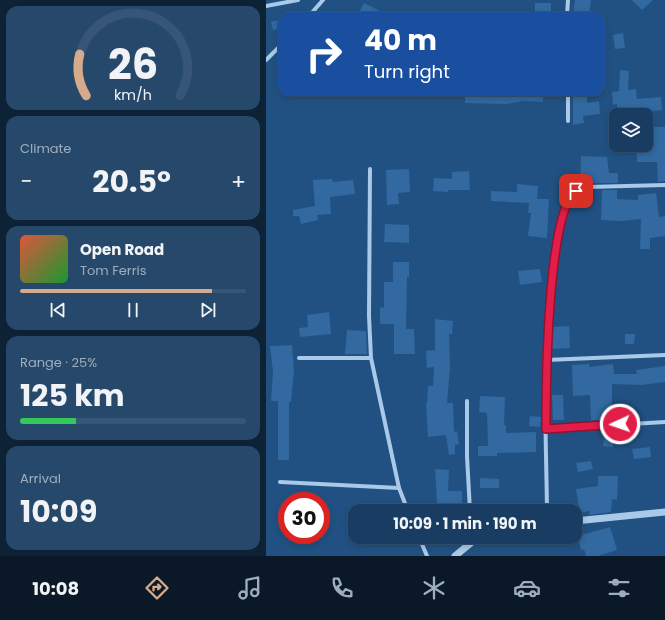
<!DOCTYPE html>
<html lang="en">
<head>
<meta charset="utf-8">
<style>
  :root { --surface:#193d62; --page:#26486b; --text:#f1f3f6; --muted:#9faebe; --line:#375677; --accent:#d6ab8b }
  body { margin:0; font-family:Poppins,sans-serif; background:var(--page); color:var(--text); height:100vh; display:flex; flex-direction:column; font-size:15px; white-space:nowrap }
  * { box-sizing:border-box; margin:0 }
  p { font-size:13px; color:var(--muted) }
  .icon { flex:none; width:22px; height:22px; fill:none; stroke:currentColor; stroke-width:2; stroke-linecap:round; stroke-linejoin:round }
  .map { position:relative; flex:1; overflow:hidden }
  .details { display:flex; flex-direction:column; gap:6px; padding:6px; background:#0e2236; width:266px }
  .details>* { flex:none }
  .hud { position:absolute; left:12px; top:12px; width:327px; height:84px; border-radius:12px; box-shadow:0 2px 6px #0003,0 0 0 1px var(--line); background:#1a4fa0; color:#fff; overflow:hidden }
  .controls { position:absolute; left:343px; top:108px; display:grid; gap:8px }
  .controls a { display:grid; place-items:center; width:44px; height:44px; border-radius:8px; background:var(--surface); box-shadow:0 2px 6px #0003,0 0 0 1px var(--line); font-size:20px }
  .speed { position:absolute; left:12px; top:492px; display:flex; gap:8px; font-size:20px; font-weight:700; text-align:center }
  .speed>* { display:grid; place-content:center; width:52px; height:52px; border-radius:50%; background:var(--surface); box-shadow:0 2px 6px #0003,0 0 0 1px var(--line); line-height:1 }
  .speed .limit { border:6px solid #d22; background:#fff; color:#111 }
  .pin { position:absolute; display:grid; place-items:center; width:34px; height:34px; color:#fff; margin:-17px; border-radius:8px; box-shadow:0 2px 6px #0006 }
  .me { position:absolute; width:44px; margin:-22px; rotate:267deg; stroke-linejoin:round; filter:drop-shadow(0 0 3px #0008) }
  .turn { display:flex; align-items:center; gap:14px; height:84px; padding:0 20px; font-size:18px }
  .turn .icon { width:52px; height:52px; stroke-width:2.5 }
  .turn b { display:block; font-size:28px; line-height:34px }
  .big { font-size:30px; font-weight:700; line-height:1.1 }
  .details .tile { flex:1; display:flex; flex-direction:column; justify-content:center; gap:6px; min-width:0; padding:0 14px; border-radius:12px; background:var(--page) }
  .details .dial { align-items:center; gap:0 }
  .dial svg { height:104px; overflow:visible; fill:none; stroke:var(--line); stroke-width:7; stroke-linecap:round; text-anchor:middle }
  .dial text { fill:var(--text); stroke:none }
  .song { display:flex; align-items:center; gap:12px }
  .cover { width:48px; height:48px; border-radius:6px; background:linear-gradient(135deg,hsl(10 70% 55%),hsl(130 70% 35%)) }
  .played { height:4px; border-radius:2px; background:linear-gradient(90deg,var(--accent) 85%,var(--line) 85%) }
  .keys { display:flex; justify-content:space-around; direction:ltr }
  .heat { display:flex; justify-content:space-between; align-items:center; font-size:22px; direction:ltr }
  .charge { height:6px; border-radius:3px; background:linear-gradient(90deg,#34c759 25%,var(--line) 0) }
  .trip { position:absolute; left:82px; top:504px; width:234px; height:40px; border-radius:12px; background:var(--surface); box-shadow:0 2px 6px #0003,0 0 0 1px var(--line); font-weight:700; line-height:40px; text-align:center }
  .tab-bar { display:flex; height:64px; justify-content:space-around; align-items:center; background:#0a1827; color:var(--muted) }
  .tab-bar .icon { width:28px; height:28px }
  .tab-bar .selected { color:var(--accent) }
  .tab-bar b { font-size:18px; color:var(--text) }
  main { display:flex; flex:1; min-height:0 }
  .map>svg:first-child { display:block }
</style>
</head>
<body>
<main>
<section class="details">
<div class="tile dial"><svg viewBox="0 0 100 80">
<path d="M14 69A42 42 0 1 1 86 69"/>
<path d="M14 69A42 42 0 0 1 9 37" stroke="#d6ab8b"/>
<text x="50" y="56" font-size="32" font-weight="700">26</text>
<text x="50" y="72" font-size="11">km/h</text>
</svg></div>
<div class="tile"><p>Climate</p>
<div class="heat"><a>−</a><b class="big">20.5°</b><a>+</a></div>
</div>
<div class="tile">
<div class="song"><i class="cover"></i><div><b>Open Road</b><p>Tom Ferris</p></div></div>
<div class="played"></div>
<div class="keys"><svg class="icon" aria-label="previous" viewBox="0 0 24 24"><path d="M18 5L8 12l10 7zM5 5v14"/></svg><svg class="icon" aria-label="pause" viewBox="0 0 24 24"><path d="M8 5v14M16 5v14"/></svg><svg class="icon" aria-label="next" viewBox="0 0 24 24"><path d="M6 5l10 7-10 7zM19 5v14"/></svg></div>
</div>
<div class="tile"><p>Range · 25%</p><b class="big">125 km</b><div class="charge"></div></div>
<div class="tile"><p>Arrival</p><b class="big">10:09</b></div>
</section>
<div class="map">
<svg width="399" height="556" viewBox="0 0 399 556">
  <rect width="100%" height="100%" fill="#215182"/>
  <g fill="#3169a0">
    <path d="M309 0H325L323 16H307Z"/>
    <path d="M366 0H387L376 10Z"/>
    <path d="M98 3 124 16H91Z"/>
    <rect x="269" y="3" width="16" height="13"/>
    <path d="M16 19V28L7 30 5 22Z"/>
    <path d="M357 33 359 48 349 49 347 35Z"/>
    <path d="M354 70 363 71 362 90 370 89 371 99 395 97 396 110 387 111V115H351V104L347 105 346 92 353 91Z"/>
    <path d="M199 92H277V102L258 101 240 104 199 103Z"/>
    <path d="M307 92H321V103L333 101 334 114 317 116 318 123 307 125Z"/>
    <path d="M380 127H399V181L392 182 391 162H371V145H380Z"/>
    <path d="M315 156 341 157 343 173H352V183H314Z"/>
    <path d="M143 169 144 192 132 193 133 204 121 205 120 170Z"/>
    <path d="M203 171 204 190H182V192L167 191 168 178 186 179V172Z"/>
    <path d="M66 179 67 182 87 180 89 194 64 197 65 214 51 215 52 220 35 224 33 216H27V210L49 206 47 180Z"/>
    <path d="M251 184 272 186 271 199H283L281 238 262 236 265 213H262L263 203 225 201V191L251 192Z"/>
    <path d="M336 190H351V199L372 200V195L390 193 393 217 399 216V236L384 238V249H374L375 219 355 221 335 220Z"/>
    <path d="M119 224 143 225V243L118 242Z"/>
    <path d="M127 262H143V277H141L140 329H148L149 354H128V324H114V307L118 308V282H127Z"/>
    <path d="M274 269 276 282 254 285 252 271Z"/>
    <path d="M63 312 65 334 34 337 33 328 42 327 41 315Z"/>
    <path d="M169 319 187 321 186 334H183L184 367 181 403H187L188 432 191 431 193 444 189 445V454L183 455 180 435 162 437 160 403H161L162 386H167L168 367 161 368 160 351 169 350Z"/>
    <path d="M303 326 304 348 286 349V327Z"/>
    <path d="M81 330 100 331 101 354H79Z"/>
    <path d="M359 334H369L368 344H359Z"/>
    <path d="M26 345 28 371 25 402H23V460H12V401H5L7 372 4 346Z"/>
    <path d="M323 364V367L347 364 348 374H371L370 370 399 366V382L375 385 346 384V420H325L324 395 307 396 306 365Z"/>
    <path d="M286 395H297L298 420H287Z"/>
    <path d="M214 396 239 397 238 425H240V433L270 432V452L231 453V456H212V446H222L221 413 213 412Z"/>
    <path d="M264 416 275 417 274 427 263 426Z"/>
    <path d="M338 437 347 438V447L337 446Z"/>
    <path d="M384 447 385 457 368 459 366 449Z"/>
    <path d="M325 461 327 469 312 472 310 463Z"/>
    <path d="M169 469 183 470 182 491H196V503H171Z"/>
    <path d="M332 476H352L351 500 346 499 345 512 323 515 324 511 314 513 310 489 332 486Z"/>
    <path d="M214 478 233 479V488H214Z"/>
    <path d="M344 527 351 550 332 556H320L318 549 315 550 312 536Z"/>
  </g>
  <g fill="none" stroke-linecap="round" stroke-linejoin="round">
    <g stroke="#a8c9e8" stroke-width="4">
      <path d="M0 6 32 0"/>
      <path d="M43 16 57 0"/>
      <path d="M301 16 302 0"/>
      <path d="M0 60 16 44"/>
      <path d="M302 121V92"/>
      <path d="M104 169 103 316 105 358 133 488 142 511"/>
      <path d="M33 358H105"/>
      <path d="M280 360 399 355"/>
      <path d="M201 401V456L204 511"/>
      <path d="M280 429 399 422"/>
      <path d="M14 482 133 488"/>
      <path d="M281 511C280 411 271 290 305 195L322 187 399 185"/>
      <path d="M153 537 161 556"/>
    </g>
    <g stroke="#a8c9e8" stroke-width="7">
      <path d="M309 521 399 512"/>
      <path d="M189 556 206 542 218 537"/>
    </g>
  </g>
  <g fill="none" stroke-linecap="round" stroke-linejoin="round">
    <defs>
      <path id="route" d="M310 191C281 211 280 389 280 429L354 424"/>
    </defs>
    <use href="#route" stroke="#92132f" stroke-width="10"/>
    <use href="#route" stroke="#e11d48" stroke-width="7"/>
  </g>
</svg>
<div class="controls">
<a><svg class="icon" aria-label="layers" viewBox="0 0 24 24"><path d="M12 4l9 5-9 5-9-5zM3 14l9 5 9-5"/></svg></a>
</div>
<div class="speed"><div class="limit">30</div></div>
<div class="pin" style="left:310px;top:191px;background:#d93025"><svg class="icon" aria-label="arrive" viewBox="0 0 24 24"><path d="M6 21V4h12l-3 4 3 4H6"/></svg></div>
<svg class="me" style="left:354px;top:424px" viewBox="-20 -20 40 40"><circle r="17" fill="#e11d48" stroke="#fff" stroke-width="3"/><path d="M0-11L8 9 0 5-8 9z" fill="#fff"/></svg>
<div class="trip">10:09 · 1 min · 190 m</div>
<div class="hud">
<div class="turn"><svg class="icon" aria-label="right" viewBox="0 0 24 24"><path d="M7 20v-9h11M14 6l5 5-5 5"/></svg><div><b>40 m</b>Turn right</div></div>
</div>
</div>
</main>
<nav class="tab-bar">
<b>10:08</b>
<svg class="icon selected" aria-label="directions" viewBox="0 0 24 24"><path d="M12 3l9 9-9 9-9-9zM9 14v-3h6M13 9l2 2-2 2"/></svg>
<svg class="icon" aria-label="music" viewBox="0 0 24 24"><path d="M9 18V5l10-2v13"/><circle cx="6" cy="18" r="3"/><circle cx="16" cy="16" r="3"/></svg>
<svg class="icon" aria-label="phone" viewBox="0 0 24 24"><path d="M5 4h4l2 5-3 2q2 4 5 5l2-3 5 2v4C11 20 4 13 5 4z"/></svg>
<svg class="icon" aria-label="climate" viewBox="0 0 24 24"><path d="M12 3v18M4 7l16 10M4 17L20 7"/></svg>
<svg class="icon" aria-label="car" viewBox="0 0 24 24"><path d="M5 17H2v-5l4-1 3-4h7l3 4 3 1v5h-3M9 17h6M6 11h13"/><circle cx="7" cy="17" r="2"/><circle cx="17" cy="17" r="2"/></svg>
<svg class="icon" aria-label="filters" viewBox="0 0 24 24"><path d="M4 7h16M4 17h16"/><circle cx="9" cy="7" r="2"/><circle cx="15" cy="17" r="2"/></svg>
</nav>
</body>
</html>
